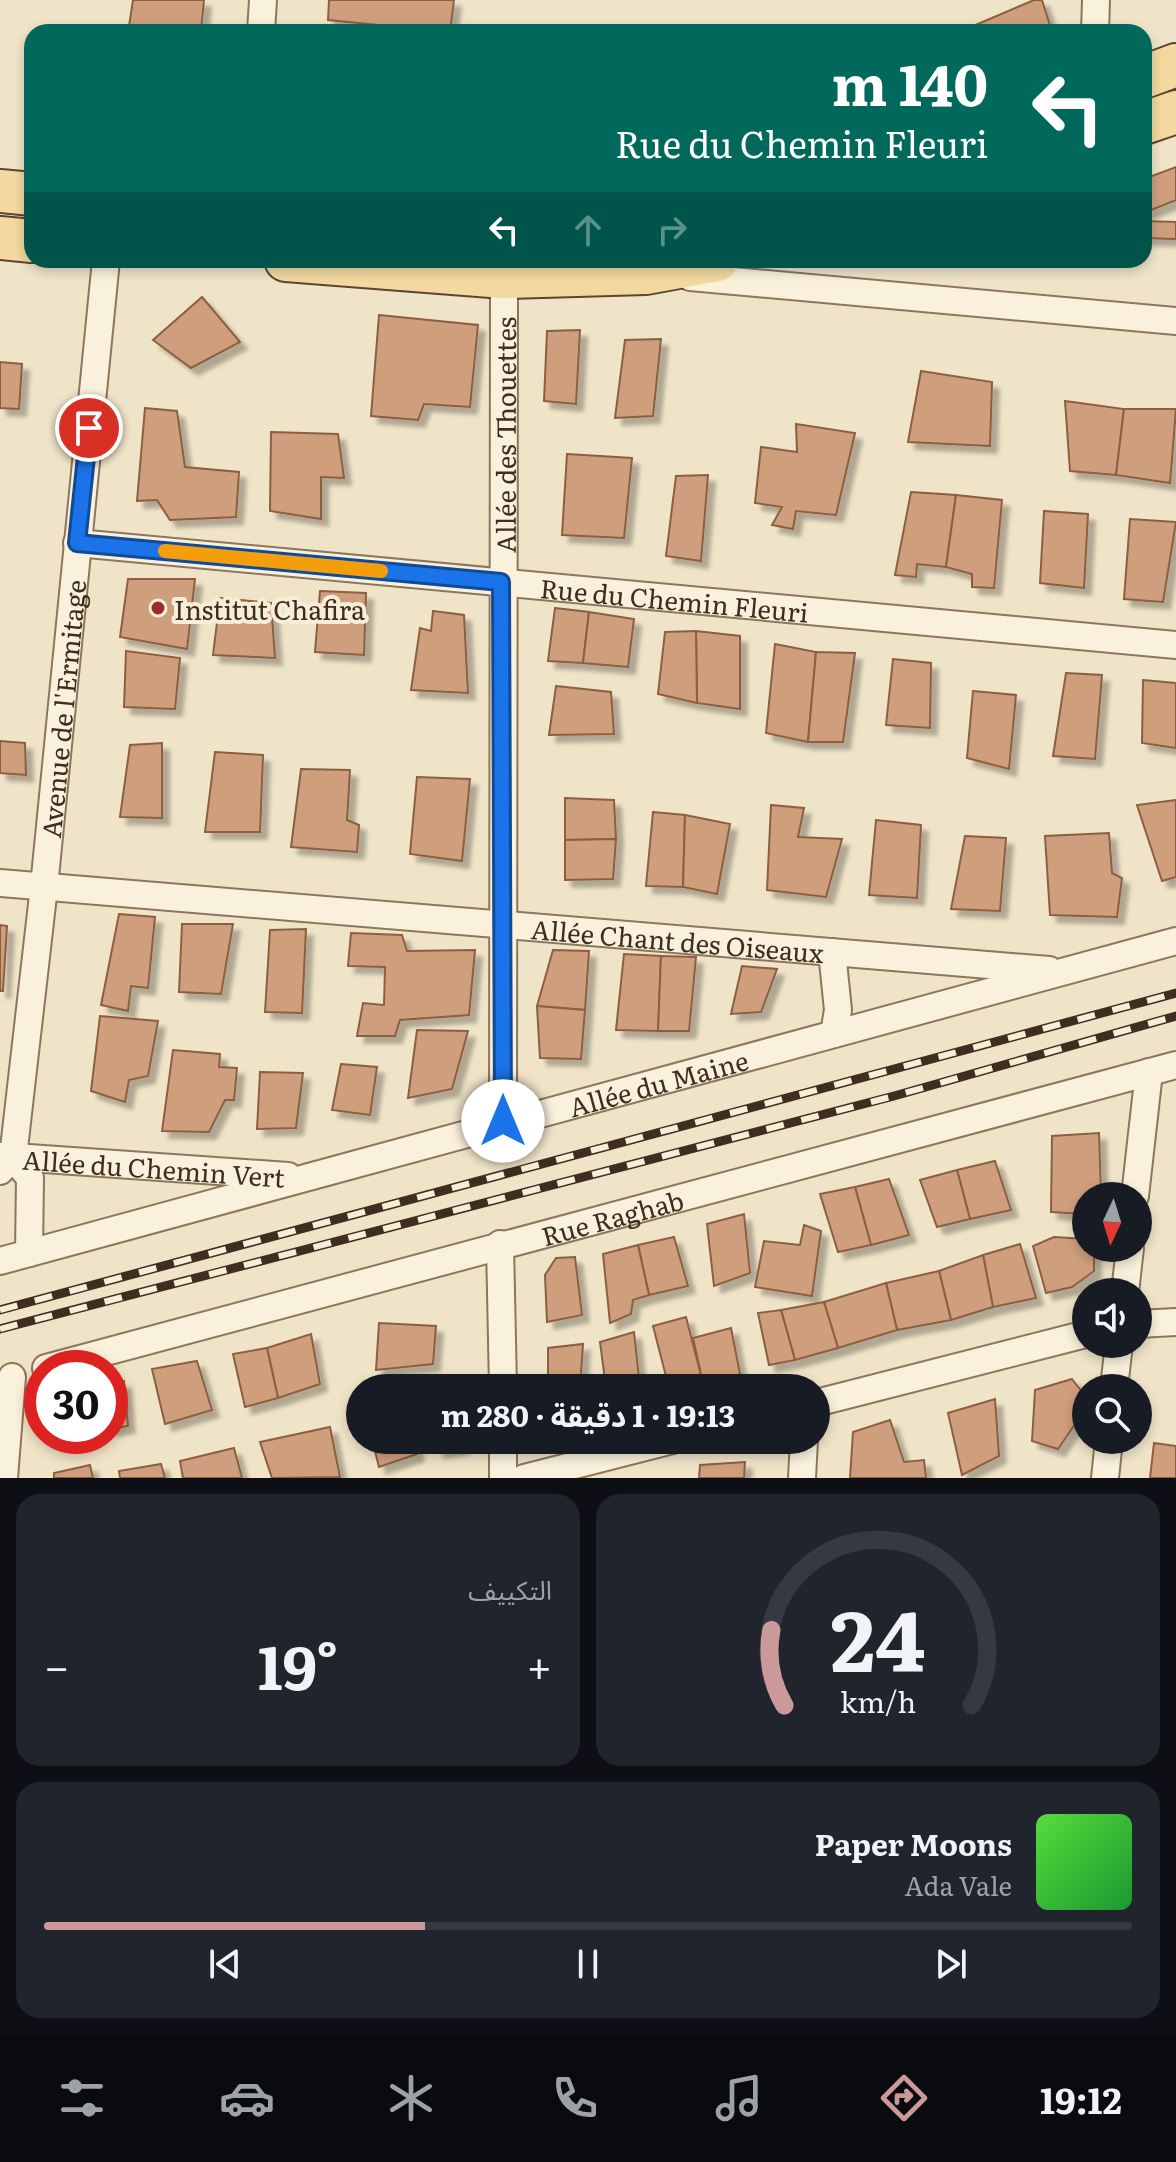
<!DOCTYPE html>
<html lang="ar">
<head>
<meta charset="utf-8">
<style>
  :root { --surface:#171b24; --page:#20242c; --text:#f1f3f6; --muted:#9ea1a6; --line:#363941; --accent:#cc999b }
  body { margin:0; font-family:Literata,"Noto Sans Arabic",serif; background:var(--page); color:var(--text); direction:rtl; height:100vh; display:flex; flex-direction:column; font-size:30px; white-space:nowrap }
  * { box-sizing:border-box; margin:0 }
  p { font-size:26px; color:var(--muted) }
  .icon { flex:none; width:44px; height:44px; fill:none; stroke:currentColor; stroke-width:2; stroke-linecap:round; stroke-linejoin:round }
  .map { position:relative; height:1478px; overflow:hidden; direction:ltr }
  .drawer { display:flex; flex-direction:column; gap:16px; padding:16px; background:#0d0f14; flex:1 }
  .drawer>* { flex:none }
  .banner { position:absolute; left:24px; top:24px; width:1128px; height:244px; border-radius:24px; box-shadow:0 4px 12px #0003; direction:rtl; background:#00695c; color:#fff; overflow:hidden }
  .needle { width:52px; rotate:184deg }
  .fabs { position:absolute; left:1072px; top:1182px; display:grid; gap:16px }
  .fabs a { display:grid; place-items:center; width:80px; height:80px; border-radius:50%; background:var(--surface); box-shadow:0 4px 12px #0003; font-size:40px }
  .speed { position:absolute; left:24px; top:1350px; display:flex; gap:16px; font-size:40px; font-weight:700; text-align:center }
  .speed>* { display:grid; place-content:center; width:104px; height:104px; border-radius:50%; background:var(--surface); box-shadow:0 4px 12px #0003; line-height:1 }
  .speed .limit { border:12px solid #d22; background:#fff; color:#111 }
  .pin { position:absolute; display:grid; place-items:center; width:68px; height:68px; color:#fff; margin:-34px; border:4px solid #fff; border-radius:50%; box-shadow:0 2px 8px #0007 }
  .me { position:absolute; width:88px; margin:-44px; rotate:0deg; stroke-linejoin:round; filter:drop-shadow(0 0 6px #0008) }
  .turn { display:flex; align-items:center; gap:28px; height:168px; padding:0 32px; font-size:36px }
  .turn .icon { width:104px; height:104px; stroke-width:2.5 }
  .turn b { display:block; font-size:56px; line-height:68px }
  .lanes { display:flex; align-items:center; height:76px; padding:0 32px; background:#0003; justify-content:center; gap:40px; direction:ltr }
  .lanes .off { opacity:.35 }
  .big { font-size:60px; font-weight:700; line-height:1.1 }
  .drawer .tile { flex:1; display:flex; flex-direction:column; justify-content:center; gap:12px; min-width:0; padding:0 28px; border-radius:24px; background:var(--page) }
  .drawer .dial { align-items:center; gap:0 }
  .dial svg { height:208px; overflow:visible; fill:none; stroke:var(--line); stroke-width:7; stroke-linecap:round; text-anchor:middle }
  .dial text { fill:var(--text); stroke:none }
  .song { display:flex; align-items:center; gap:24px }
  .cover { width:96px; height:96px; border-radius:12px; background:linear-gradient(135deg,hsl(110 70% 55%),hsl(130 70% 35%)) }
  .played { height:8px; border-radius:4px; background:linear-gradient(90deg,var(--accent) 35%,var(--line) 35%) }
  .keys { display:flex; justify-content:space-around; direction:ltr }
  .heat { display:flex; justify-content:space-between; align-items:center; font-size:44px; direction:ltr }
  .drawer .tiles { flex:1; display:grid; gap:16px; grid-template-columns:1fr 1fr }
  .tile:last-child { grid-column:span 2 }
  .trip { position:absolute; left:346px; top:1374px; width:484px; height:80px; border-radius:40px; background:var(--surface); box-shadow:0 4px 12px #0003; font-weight:700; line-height:80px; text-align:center; direction:rtl }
  .dock { display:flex; height:128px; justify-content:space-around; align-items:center; background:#090b0e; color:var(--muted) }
  .dock .icon { width:56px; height:56px }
  .dock .active { color:var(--accent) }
  .dock b { font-size:36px; color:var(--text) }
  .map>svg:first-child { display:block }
</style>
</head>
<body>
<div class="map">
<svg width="1176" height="1478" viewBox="0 0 1176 1478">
  <defs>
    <filter id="shadow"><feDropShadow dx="7" dy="7" stdDeviation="2" flood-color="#0004"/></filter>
  </defs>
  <rect width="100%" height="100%" fill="#f0e4c8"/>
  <g fill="#cf9f7d" stroke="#8d5f41" stroke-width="2" filter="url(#shadow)">
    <path d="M133 0H204L201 30 129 26Z"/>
    <path d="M329 0H454L450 32 328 20Z"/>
    <path d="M1034 0H1042L1052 32H959Z"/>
    <path d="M1176 167V200L1144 213V179Z"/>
    <path d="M1144 221 1176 222V239L1144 238Z"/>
    <path d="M202 297 240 342 191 368 153 340Z"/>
    <path d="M379 315 478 325 470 407 424 404 418 420 371 416Z"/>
    <path d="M580 330 576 404 544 401 547 331Z"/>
    <path d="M661 339 653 416 615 418 625 340Z"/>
    <path d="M0 362 22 364 19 409 0 408Z"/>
    <path d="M921 371 992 382 990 446 908 442Z"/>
    <path d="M1065 401 1124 409 1116 475 1070 471Z"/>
    <path d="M145 408 177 411 185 467 239 472 236 517 170 520 157 500 137 501Z"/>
    <path d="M1124 409H1176L1170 483 1116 475Z"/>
    <path d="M796 424 855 433 836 515 796 511 793 529 772 525 782 507 755 503 761 447 797 452Z"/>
    <path d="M271 432 338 434 344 478 321 477V519L270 511Z"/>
    <path d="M567 454 632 458 624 538 562 535Z"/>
    <path d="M708 475 701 561 666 556 676 476Z"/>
    <path d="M911 492 956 495 946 567 917 564 916 577 895 575Z"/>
    <path d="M956 495 1002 500 994 588 972 587V574L946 567Z"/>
    <path d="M1044 511 1088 514 1084 588 1040 583Z"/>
    <path d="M1130 519 1176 522 1163 602 1124 599Z"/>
    <path d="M128 579H195L187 649 120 637Z"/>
    <path d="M320 591 366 593 364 655 315 652Z"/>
    <path d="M220 598 271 603 275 658 213 655Z"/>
    <path d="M555 608 589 612 583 663 548 661Z"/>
    <path d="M433 611 464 615 468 693 411 690 420 628 431 631Z"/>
    <path d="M589 612 634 619 628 667 583 663Z"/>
    <path d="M696 631 740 636V709L697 703Z"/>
    <path d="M696 631 697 703 658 694 665 632Z"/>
    <path d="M775 644 816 652 808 742 766 733Z"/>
    <path d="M126 651 180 658 175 709 124 707Z"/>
    <path d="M816 652 855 653 843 742H808Z"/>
    <path d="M893 659 931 663 930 728 886 725Z"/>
    <path d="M1066 673 1102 675 1095 759 1053 756Z"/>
    <path d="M1143 680 1176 683V748L1142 743Z"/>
    <path d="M556 686 611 692 614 734 549 735Z"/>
    <path d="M973 691 1016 695 1009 769 967 758Z"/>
    <path d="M0 741 25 743 26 775 0 773Z"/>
    <path d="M162 743V818L120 817 130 745Z"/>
    <path d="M215 752 263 755 260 832H205Z"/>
    <path d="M301 769 350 770 347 820 359 825 357 852 291 847Z"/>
    <path d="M417 777 470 779 462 861 410 854Z"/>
    <path d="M565 798 614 800 616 839 565 840Z"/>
    <path d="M1176 800V877L1162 881 1137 805Z"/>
    <path d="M771 805 804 808 798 837 842 839 826 897 767 890Z"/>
    <path d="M653 812 685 815 683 887 646 886Z"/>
    <path d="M685 815 730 824 717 894 683 887Z"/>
    <path d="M876 820 921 825 917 898 869 895Z"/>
    <path d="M1109 833 1112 873 1122 878 1117 917 1050 915 1045 836Z"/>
    <path d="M965 836 1006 838 1000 911 951 909Z"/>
    <path d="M616 839 613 879 565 880V840Z"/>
    <path d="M119 914 155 917 148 988 131 986 128 1011 101 1005Z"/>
    <path d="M182 924H233L221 994 179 992Z"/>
    <path d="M0 925 7 926 3 991H0Z"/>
    <path d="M306 929 302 1013 265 1012 270 930Z"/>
    <path d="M351 933 402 935 407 951 475 950 469 1015 400 1020 395 1036H357L363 1003 384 1005 385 967 348 966Z"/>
    <path d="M553 950 589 951 585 1010 537 1006Z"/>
    <path d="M624 954 661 956 658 1031 616 1030Z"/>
    <path d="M661 956 696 957 689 1031H658Z"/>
    <path d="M742 966 777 969 761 1012 731 1014Z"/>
    <path d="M537 1006 585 1010 581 1059 540 1058Z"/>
    <path d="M100 1016 158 1021 148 1076 129 1080 125 1102 91 1091Z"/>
    <path d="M417 1030 468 1031 452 1089 408 1098Z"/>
    <path d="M173 1050 220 1054 219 1067 237 1068 234 1100H225L209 1132 162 1131Z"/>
    <path d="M341 1064 377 1067 370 1115 332 1110Z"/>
    <path d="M260 1072 303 1073 296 1128 257 1129Z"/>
    <path d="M1099 1133 1101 1196H1086V1214L1051 1212 1052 1136Z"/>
    <path d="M995 1161 1011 1210 970 1219 957 1170Z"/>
    <path d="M957 1170 970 1219 937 1227 920 1180Z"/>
    <path d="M889 1179 909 1235 871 1245 855 1187Z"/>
    <path d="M855 1187 871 1245 838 1252 820 1194Z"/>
    <path d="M744 1214 750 1273 714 1286 707 1224Z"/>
    <path d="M804 1225 821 1231 812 1296 755 1287 764 1241 800 1245Z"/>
    <path d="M674 1237 688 1286 649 1295 638 1245Z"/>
    <path d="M1054 1237 1086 1239V1248H1094V1271L1072 1287 1046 1293 1033 1246Z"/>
    <path d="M1020 1244 1036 1298 993 1307 983 1255Z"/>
    <path d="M638 1245 649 1295 633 1300 631 1314 610 1323 603 1254Z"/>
    <path d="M983 1255 993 1307 951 1320 939 1271Z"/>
    <path d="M575 1257 582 1315 547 1322 545 1275 556 1258Z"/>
    <path d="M939 1271 951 1320 897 1330 886 1283Z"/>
    <path d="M886 1283 897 1330 838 1348 824 1302Z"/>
    <path d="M824 1302 838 1348 795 1360 781 1310Z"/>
    <path d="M781 1310 795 1360 769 1365 758 1313Z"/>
    <path d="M686 1317 703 1383 669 1388 653 1326Z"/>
    <path d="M379 1323 436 1326 433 1364 376 1370Z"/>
    <path d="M731 1328 741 1379 703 1383 693 1338Z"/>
    <path d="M634 1332 640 1388H606L600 1342Z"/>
    <path d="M311 1334 320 1384 278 1398 267 1348Z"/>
    <path d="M583 1344 580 1388H548V1348Z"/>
    <path d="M267 1348 278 1398 245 1407 233 1354Z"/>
    <path d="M197 1361 212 1410 165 1424 152 1369Z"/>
    <path d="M1072 1379 1086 1397V1408L1058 1449 1032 1441 1035 1390Z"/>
    <path d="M124 1381 128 1426 110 1429V1384Z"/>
    <path d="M995 1399 999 1456 962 1475 948 1413Z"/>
    <path d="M890 1420 904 1462 924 1460 926 1478H850L853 1432Z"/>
    <path d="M330 1427 340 1477 272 1478 260 1442Z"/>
    <path d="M372 1440H414L417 1454 379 1467Z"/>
    <path d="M436 1440H467L461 1447 437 1451Z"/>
    <path d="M1154 1443 1176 1446V1478H1150Z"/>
    <path d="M234 1448 242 1478H183L180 1461Z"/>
    <path d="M745 1462 744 1478H699L700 1465Z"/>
    <path d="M161 1464 165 1478H120L119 1471Z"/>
    <path d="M90 1465 93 1478H54V1473Z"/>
  </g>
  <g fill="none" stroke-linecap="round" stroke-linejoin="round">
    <defs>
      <g id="street">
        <path d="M261 32 263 0"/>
        <path d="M1095 32 1096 0"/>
        <path d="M690 277 1176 321"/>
        <path id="s1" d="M77 543 1176 645"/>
        <path id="s2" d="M0 883 1049 970"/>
        <path d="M832 952 838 1010 834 1034"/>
        <path id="s3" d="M503 1121 504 277"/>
        <path id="s4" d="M0 1156 288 1176"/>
        <path d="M13 1157 30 1178 29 1253"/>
        <path id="s5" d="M0 1171 13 1157 44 887 106 260"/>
        <path d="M1135 1196 1149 1072"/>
        <path d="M500 1244 503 1388"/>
        <path id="s6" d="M0 1261 1176 941"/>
        <path d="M1125 1292 1130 1248"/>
        <path d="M1138 1324 1176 1322"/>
        <path id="s7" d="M46 1368 1176 1065"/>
        <path d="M1114 1388 1119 1344"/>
        <path d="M816 1403 1086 1334"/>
        <path d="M4 1478 12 1377"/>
        <path d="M503 1478V1440"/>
        <path d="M524 1478 673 1440"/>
        <path d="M802 1478 804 1440"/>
        <path d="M1105 1478 1109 1440"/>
      </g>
      <g id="primary">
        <path d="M1144 77 1176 65"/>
        <path d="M1144 123 1176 112"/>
        <path d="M0 191 32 194"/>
        <path d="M0 238 32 241"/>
        <path d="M286 260 504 277 646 273 717 260"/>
      </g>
    </defs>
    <use href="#street" stroke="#8d765c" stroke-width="30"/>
    <use href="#primary" stroke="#5b4430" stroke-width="46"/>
    <use href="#street" stroke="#faf1dc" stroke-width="26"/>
    <use href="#primary" stroke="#f3d9a0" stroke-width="42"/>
    <defs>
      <g id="rail">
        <path d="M0 1310 1176 993"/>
        <path d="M0 1329 894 1096 1176 1016"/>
      </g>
    </defs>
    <use href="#rail" stroke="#3d2e20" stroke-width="9"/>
    <use href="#rail" stroke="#f7eed8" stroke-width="6" stroke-dasharray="18" stroke-linecap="butt"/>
  </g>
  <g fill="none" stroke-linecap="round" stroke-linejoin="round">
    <defs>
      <path id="route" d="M89 428 77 543 501 582 503 1121"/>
    </defs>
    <use href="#route" stroke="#114b97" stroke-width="20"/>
    <use href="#route" stroke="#1a73e8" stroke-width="14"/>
    <path stroke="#f59e0b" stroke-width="14" d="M165 551 381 571"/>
  </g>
  <circle fill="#9e2a2b" stroke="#f7eed8" stroke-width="3" cx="158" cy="608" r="8"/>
  <g text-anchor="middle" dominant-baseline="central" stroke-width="8" stroke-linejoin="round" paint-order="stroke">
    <g font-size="26" fill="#3d2e20" stroke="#f7eed8">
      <text stroke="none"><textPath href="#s3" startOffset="686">Allée des Thouettes</textPath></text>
      <text stroke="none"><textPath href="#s1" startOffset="600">Rue du Chemin Fleuri</textPath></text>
      <text stroke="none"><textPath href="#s5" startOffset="470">Avenue de l'Ermitage</textPath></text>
      <text stroke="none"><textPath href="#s2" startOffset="680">Allée Chant des Oiseaux</textPath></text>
      <text stroke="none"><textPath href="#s6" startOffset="682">Allée du Maine</textPath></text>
      <text stroke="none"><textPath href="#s4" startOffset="154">Allée du Chemin Vert</textPath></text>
      <text stroke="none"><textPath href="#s7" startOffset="586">Rue Raghab</textPath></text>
    </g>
    <g font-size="26" fill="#3d2e20" stroke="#f7eed8" text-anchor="start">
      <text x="174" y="608">Institut Chafira</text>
    </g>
  </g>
</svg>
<div class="fabs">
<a><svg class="needle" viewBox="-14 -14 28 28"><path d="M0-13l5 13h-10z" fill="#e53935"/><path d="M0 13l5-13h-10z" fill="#9ea1a6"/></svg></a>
<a><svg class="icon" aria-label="sound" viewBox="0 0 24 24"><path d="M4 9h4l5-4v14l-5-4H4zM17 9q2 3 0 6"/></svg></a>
<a><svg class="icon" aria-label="search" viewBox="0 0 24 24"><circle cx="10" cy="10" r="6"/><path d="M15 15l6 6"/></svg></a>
</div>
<div class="speed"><div class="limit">30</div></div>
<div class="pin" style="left:89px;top:428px;background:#d93025"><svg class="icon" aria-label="arrive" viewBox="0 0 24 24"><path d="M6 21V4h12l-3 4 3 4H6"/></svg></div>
<svg class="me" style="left:503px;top:1121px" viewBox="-20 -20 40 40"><circle r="19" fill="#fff"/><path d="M0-13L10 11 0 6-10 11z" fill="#1a73e8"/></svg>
<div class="trip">19:13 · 1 دقيقة · 280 m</div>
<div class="banner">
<div class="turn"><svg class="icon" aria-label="left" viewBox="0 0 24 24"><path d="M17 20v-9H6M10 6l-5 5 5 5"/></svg><div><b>140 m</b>Rue du Chemin Fleuri</div></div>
<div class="lanes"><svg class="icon" aria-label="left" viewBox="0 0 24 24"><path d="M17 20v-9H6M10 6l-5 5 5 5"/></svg><svg class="icon off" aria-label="ahead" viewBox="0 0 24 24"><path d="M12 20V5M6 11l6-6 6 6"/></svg><svg class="icon off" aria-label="right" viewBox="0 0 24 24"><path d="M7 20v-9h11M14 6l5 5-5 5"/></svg></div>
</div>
</div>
<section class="drawer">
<div class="tiles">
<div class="tile dial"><svg viewBox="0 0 100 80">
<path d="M14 69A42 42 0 1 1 86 69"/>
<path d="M14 69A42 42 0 0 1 9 40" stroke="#cc999b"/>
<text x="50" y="56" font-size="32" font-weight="700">24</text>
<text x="50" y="72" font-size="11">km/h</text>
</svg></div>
<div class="tile"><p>التكييف</p>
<div class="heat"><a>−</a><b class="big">19°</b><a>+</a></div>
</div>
<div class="tile">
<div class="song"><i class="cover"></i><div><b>Paper Moons</b><p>Ada Vale</p></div></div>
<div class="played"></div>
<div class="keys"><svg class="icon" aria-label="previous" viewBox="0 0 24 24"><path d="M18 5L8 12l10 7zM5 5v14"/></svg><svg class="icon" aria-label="pause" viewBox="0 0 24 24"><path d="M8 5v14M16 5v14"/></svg><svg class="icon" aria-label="next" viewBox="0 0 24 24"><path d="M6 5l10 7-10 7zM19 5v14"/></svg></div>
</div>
</div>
</section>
<nav class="dock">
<b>19:12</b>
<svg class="icon active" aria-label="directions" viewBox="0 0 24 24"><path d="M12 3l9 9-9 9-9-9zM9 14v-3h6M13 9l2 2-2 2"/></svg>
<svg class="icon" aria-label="music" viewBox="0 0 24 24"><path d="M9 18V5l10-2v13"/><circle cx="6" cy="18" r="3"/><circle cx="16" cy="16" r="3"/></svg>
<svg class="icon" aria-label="phone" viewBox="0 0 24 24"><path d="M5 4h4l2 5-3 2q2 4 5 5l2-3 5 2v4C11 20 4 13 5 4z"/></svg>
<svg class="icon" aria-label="climate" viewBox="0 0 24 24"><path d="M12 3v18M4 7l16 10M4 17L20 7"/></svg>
<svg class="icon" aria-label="car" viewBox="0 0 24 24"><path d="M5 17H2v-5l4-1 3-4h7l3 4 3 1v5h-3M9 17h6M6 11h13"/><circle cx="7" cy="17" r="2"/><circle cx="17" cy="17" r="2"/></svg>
<svg class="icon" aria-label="filters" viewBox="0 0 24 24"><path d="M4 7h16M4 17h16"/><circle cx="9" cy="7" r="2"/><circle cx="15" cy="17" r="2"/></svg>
</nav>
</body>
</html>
